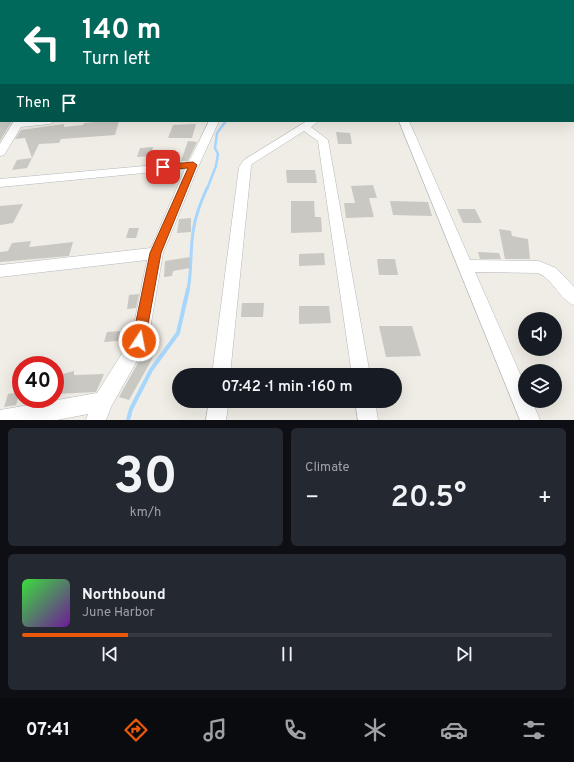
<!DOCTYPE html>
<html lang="en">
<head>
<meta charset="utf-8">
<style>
  :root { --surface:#171b24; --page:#242831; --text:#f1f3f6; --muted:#9ea1a6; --line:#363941; --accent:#ea580c }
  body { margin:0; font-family:Overpass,sans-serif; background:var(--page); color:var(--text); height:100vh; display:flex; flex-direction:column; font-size:15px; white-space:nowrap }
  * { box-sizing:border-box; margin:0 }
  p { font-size:13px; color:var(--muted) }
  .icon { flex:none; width:22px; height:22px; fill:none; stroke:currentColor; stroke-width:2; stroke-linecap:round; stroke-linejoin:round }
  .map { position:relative; height:420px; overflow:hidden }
  .side { display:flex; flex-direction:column; gap:8px; padding:8px; background:#0d0f14; flex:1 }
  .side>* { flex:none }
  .hud { position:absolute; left:0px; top:0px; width:574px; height:122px; box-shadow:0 4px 16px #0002; background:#00695c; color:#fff; overflow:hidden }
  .fabs { position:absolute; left:518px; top:312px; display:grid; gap:8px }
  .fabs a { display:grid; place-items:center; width:44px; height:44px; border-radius:50%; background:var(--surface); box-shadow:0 4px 16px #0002; font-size:20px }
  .speed { position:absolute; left:12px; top:356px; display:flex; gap:8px; font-size:20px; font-weight:700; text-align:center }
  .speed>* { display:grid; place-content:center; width:52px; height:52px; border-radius:50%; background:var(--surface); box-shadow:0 4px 16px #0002; line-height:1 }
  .speed .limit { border:6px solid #d22; background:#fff; color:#111 }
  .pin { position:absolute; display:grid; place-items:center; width:34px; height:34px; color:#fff; margin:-17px; border-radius:8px; box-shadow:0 2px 6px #0006 }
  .me { position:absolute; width:44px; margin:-22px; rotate:11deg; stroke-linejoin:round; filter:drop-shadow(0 0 3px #0008) }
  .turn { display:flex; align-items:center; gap:14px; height:84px; padding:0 16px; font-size:18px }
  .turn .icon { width:52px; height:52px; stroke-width:2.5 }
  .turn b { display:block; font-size:28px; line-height:34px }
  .then { display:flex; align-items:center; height:38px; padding:0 16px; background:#0003; gap:8px; font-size:15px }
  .big { font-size:30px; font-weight:600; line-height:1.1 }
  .side .widget { flex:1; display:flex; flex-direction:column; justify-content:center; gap:6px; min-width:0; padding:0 14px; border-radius:6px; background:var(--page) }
  .side .dial { align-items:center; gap:0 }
  .dial b { font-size:52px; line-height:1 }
  .song { display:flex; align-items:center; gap:12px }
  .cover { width:48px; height:48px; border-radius:6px; background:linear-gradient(135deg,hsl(120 70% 55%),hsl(280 70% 35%)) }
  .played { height:4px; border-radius:2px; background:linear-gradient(90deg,var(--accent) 20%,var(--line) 20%) }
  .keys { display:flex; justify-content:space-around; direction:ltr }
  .heat { display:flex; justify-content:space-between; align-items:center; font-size:22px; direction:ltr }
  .side .tiles { flex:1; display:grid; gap:8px; grid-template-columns:1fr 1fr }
  .widget:last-child { grid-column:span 2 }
  .trip { position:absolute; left:172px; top:368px; width:230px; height:40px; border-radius:20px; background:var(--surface); box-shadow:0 4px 16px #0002; font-weight:600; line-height:40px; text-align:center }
  .menu { display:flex; height:64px; justify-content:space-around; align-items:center; background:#090b0e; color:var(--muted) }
  .menu .icon { width:28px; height:28px }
  .menu .selected { color:var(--accent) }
  .menu b { font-size:18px; color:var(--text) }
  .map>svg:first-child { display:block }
</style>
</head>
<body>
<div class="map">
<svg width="574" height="420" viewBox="0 0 574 420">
  <rect width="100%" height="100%" fill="#efede5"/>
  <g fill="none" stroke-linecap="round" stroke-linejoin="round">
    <path stroke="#a7d6fd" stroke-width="2.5" d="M207 189 216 166 218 154 215 148 217 133 226 121"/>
    <path stroke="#a7d6fd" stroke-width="3" d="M188 290C192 269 190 252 193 232 195 216 201 202 207 188"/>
    <path stroke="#a7d6fd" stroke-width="4" d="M128 420 131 409 151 370 178 333 188 289"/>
  </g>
  <g fill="#cac8c2">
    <path d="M0 121H12L0 141Z"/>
    <path d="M104 121H119L115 135 61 139 59 143 39 144 32 158 25 138 15 139 21 130 64 124V127L83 125 84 123Z"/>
    <path d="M196 124 192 138H168L173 125Z"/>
    <path d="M336 132 350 133 352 144H338Z"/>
    <path d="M188 141 197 142 188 161H181Z"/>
    <path d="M153 147 151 156 137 157 140 148Z"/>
    <path d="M32 158 27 168 12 170 17 160Z"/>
    <path d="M286 170H315L317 183H287Z"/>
    <path d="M373 185 377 198H369L374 217 346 218 344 203H355L351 186Z"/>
    <path d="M291 201H314L315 217H321L322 232 291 233Z"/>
    <path d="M390 201 428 202 432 216 393 215Z"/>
    <path d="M23 204 13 223 0 225V206Z"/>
    <path d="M457 209H475L482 223H463Z"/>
    <path d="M191 218V232L177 233 179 219Z"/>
    <path d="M129 228H139L136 238H126Z"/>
    <path d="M499 229 511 231 512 236 528 239 530 259H505Z"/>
    <path d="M31 241 29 247 73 242 69 256 0 262V252L8 251 12 243Z"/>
    <path d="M478 252 499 253 501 259H480Z"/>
    <path d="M324 253 325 265 299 266V254Z"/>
    <path d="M190 257V268L173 271 172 276 164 277 165 261Z"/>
    <path d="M377 259H395L398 275H379Z"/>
    <path d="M139 294 136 308 127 309 129 295Z"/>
    <path d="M242 303H264L263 317H241Z"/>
    <path d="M299 306H329L331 323 299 324Z"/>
    <path d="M379 326H412L421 356 386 357Z"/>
    <path d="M120 331 118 341 104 342 107 332Z"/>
    <path d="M149 343 158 346 151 361 129 400 119 397Z"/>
    <path d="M74 371V375L104 374 96 392 55 394V376Z"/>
    <path d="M20 392 16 405 4 407 8 394Z"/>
  </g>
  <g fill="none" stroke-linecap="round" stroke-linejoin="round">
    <defs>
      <g id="minor">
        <path d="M276 0H282L283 1H277Z"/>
        <path d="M316 0H322L323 1H317Z"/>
        <path d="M530 0H537L538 1H531Z"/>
        <rect x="573" y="14" width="1" height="4"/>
        <path d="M14 121H55L50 124 21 127 4 155 0 156V144Z"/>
        <path d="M209 121H219L199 165 163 253 148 341 111 407 106 420H86L88 414 57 420H0V410L97 393 131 339 147 260 0 277V265L151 248 185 169 0 187V179L189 162Z"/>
        <path d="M307 121H319L311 127 328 140 370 375H352L318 141 304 131 252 164 251 167 230 375H212L239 167 244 160Z"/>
        <path d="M399 121H409L470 260 539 261 556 268 574 287V305C559 299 553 279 538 273L475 272 525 385V401H532L540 420H520Z"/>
        <path d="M209 401H229L226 420H206Z"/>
        <path d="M355 401H375L378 420H358Z"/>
      </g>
      <g id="major">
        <path d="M204 0H212L203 1Z"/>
        <rect x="0" y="53" width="1" height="6"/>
      </g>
    </defs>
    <use href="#minor" stroke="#b5b7bc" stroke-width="1"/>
    <use href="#major" stroke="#eec85f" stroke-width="1"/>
    <use href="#minor" fill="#fff" fill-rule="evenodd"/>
    <use href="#major" fill="#fdf1ac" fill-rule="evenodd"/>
  </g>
  <path fill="#ea580c" stroke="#983908" d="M193 162 197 165 161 253 145 341 143 345 139 347 134 345 132 341 150 253 188 168 163 170 159 167 163 165Z"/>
</svg>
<div class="fabs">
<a><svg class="icon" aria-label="sound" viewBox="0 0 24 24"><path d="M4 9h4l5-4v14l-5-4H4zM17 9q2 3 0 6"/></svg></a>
<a><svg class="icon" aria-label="layers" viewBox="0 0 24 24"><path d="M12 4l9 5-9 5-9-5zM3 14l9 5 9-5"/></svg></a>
</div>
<div class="speed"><div class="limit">40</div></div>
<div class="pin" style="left:163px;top:167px;background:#d93025"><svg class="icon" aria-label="arrive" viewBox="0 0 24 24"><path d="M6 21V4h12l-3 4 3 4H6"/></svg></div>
<svg class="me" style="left:139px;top:341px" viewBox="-20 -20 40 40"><circle r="17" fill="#ea580c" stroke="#fff" stroke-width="3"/><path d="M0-11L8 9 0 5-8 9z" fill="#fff"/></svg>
<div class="trip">07:42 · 1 min · 160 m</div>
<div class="hud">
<div class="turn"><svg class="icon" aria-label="left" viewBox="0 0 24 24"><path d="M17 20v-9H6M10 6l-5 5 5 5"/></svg><div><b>140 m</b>Turn left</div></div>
<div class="then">Then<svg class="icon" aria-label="arrive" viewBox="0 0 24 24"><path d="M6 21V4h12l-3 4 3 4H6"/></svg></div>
</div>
</div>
<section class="side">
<div class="tiles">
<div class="widget dial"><b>30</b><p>km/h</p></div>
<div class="widget"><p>Climate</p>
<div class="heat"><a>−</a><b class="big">20.5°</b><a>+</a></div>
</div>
<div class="widget">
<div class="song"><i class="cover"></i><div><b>Northbound</b><p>June Harbor</p></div></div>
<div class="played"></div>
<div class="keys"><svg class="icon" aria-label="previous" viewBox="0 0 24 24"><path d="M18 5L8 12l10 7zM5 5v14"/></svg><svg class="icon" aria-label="pause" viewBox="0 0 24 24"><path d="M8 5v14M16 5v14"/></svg><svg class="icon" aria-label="next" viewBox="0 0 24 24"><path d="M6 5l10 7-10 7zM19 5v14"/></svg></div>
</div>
</div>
</section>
<nav class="menu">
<b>07:41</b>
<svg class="icon selected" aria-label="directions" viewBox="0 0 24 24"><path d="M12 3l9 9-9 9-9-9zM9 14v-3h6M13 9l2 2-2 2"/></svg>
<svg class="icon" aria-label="music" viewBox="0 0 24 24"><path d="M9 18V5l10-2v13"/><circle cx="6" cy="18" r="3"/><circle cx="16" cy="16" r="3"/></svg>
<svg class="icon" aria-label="phone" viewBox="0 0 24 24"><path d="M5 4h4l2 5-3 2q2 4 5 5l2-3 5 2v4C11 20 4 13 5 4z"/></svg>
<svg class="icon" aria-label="climate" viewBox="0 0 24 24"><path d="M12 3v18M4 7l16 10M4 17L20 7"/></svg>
<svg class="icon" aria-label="car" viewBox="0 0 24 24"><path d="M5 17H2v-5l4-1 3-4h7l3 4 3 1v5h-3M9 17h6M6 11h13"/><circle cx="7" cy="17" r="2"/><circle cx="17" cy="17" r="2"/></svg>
<svg class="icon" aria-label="filters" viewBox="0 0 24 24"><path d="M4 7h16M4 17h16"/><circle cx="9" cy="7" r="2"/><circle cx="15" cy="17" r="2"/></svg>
</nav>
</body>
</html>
